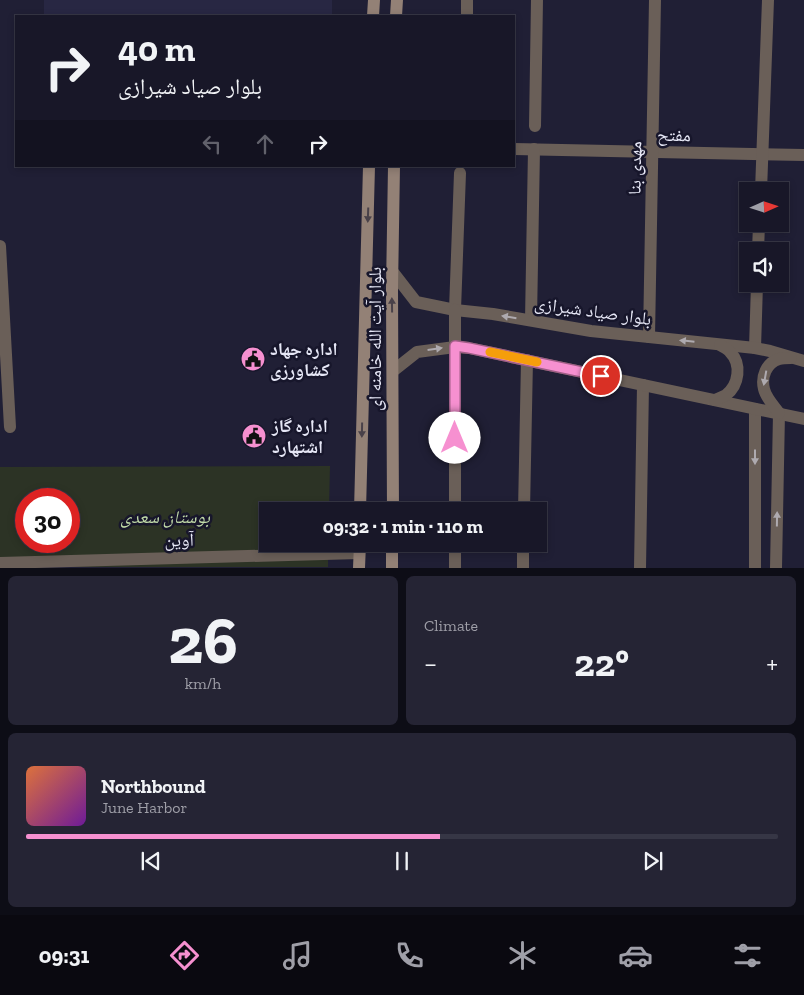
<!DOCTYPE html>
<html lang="en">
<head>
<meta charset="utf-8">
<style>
  :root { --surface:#181728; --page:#252434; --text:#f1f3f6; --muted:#9f9fa8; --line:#363645; --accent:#f690d0 }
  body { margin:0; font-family:"Zilla Slab","Noto Naskh Arabic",serif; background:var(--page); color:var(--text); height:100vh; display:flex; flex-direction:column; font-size:19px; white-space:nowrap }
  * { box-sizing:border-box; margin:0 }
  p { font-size:16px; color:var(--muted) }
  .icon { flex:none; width:28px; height:28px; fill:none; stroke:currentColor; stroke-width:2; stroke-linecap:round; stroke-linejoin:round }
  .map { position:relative; height:568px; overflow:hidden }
  .drawer { display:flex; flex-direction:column; gap:8px; padding:8px; background:#0d0d16; flex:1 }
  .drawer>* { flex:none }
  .banner { position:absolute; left:15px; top:15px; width:500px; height:152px; border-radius:0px; box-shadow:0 2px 8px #0003,0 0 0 1px var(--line); background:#181728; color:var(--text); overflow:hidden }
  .needle { width:32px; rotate:87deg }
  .tools { position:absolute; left:739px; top:182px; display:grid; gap:10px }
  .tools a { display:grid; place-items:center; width:50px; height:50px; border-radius:0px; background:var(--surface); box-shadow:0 2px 8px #0003,0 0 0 1px var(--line); font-size:25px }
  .speed { position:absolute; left:15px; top:488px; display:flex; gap:10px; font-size:25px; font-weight:700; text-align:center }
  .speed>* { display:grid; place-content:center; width:65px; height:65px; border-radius:50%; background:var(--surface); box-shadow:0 2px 8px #0003,0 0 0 1px var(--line); line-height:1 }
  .speed .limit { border:8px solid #d22; background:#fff; color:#111 }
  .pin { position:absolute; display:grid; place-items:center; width:42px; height:42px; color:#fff; margin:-21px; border:2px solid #fff; border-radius:50%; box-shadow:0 1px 5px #0007 }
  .me { position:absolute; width:55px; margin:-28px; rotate:0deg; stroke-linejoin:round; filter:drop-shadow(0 0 4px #0008) }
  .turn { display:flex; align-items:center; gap:18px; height:105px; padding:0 20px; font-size:22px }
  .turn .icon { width:65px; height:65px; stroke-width:2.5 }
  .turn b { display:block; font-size:35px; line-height:42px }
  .lanes { display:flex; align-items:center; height:48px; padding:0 20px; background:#0003; justify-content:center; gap:25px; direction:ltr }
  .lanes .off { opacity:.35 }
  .big { font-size:38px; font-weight:700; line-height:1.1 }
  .drawer .card { flex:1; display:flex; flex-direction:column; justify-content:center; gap:8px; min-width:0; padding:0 18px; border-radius:8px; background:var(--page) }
  .drawer .dial { align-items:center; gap:0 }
  .dial b { font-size:65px; line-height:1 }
  .song { display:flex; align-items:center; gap:15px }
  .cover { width:60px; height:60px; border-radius:8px; background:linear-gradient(135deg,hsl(20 70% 55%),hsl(280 70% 35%)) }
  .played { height:5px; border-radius:2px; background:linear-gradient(90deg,var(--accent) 55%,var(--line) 55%) }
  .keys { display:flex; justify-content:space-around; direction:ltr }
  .heat { display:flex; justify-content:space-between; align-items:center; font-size:28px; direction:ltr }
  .drawer .tiles { flex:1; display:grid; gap:8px; grid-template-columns:1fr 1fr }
  .card:last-child { grid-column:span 2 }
  .trip { position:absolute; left:259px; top:502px; width:288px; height:50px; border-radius:0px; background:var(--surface); box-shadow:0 2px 8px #0003,0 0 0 1px var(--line); font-weight:700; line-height:50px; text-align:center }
  .menu { display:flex; height:80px; justify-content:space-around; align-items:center; background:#0a0910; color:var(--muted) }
  .menu .icon { width:35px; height:35px }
  .menu .active { color:var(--accent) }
  .menu b { font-size:22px; color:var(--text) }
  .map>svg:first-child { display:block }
</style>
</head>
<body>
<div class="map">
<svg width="804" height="568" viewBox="0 0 804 568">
  <rect width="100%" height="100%" fill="#201f35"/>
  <rect fill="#282743" x="44" y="0" width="288" height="16"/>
  <path fill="#2c3325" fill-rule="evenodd" d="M330 466 329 511H268V544H328V567H0V467ZM26 499H69V541H26Z"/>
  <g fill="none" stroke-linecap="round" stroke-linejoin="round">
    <g stroke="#6a5f58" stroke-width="12">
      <path d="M467 16V0"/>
      <path d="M535 126 537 0"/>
      <path d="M514 149 804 155"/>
      <path d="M761 191 768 0"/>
      <path d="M0 246 10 427"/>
      <path d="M758 251 759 224"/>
      <path d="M455 310 460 173"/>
      <path d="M531 320 534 149"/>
      <path d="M649 337 655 0"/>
      <path d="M755 348 757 284"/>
      <path d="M755 409V568"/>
      <path d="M455 511V347"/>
      <path d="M524 511 527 360"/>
      <path d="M0 563 359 553"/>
      <path d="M455 568V544"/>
      <path d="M523 568V544"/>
      <path d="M640 568 643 385"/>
      <path d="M776 568 779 413"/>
    </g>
    <g stroke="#6a5f58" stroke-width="12">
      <path d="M392 271 416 302 455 310 493 314 591 331 755 348 770 351 804 361"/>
      <path d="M455 347V310"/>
      <path d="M393 371 417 352 455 347 469 348 804 419"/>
      <path d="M715 400C718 398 723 397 726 395 739 385 742 364 730 352 728 349 723 347 720 345"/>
      <path d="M779 413C774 406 766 398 764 389 761 377 766 363 779 359 782 358 787 358 791 358"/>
    </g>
    <g stroke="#938176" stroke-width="12">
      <path d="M373 16 374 0"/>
      <path d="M396 16 397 0"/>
      <path d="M360 511 369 166"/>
      <path d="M393 511 392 289 394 166"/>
      <path d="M359 568 360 544"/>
      <path d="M392 568V544"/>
    </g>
  </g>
  <defs><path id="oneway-solid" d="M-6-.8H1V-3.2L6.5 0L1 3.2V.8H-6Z" transform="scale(1.25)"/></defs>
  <g fill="#494149">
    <use href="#oneway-solid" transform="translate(368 215) rotate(92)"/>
    <use href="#oneway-solid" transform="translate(392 305) rotate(-91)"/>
    <use href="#oneway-solid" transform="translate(362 430) rotate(91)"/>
  </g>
  <g fill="#aeaaaf">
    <use href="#oneway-solid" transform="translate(509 317) rotate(-171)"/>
    <use href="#oneway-solid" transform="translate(687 341) rotate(-174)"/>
    <use href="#oneway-solid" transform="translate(435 349) rotate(-8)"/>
    <use href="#oneway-solid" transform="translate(765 378) rotate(100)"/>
    <use href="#oneway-solid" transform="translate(755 457) rotate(90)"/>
    <use href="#oneway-solid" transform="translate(777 519) rotate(-89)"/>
  </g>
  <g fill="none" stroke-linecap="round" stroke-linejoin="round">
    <defs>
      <path id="route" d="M455 438V346L469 348 601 376"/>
    </defs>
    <use href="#route" stroke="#a05e87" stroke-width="12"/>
    <use href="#route" stroke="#f690d0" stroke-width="9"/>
    <path stroke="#f59e0b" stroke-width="9" d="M490 352 537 362"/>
  </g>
  <defs>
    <symbol id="civic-disc" viewBox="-11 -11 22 22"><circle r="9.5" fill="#f690d0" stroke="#17162b"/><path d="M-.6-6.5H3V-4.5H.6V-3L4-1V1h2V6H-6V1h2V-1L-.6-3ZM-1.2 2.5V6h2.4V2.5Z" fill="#111"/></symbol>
  </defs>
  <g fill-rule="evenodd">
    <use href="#civic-disc" x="239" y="345" width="28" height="28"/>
    <use href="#civic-disc" x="240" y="422" width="28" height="28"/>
  </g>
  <g text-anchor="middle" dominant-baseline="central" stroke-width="5" stroke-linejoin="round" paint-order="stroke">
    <g font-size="18" fill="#e6e7f6" stroke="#17162b">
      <text transform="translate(674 135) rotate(1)">مفتح</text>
      <text transform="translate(635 168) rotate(-89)">مهدی بنا</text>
      <text transform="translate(593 311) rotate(8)">بلوار صیاد شیرازی</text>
      <text transform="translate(375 339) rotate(-90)">بلوار آیت الله خامنه ای</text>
      <text transform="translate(179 540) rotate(-2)">آوین</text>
    </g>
    <g font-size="18" font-weight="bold" fill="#e6e7f6" stroke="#17162b" text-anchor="start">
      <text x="270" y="349">اداره جهاد<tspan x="270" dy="21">کشاورزی</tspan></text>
      <text x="272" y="426">اداره گاز<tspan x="272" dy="21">اشتهارد</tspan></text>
    </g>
    <g font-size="18" font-style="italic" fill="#c1dba9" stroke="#17162b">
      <text x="165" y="517">بوستان سعدی</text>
    </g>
  </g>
</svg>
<div class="tools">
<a><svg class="needle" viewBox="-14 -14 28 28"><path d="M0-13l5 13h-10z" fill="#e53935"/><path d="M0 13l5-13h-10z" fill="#9f9fa8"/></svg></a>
<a><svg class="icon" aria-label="sound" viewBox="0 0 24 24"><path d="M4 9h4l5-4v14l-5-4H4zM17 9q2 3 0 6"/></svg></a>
</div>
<div class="speed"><div class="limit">30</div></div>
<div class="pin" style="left:601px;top:376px;background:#d93025"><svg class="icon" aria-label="arrive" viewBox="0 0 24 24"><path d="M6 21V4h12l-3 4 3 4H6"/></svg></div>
<svg class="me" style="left:455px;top:438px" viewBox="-20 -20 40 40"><circle r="19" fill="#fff"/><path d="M0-13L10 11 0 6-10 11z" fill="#f690d0"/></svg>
<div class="trip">09:32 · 1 min · 110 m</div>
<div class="banner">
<div class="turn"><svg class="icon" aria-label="right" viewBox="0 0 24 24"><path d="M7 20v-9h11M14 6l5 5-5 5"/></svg><div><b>40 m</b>بلوار صیاد شیرازی</div></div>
<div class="lanes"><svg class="icon off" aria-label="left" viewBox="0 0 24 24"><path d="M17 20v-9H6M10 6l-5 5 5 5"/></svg><svg class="icon off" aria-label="ahead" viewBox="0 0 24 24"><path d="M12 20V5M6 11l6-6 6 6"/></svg><svg class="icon" aria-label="right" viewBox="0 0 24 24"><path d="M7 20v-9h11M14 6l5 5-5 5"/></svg></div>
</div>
</div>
<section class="drawer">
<div class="tiles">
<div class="card dial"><b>26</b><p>km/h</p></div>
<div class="card"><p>Climate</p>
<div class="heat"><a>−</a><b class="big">22°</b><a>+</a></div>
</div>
<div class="card">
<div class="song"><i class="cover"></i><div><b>Northbound</b><p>June Harbor</p></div></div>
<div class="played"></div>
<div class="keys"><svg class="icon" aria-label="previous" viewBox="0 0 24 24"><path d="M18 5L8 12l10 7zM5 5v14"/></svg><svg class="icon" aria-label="pause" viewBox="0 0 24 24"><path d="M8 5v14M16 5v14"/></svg><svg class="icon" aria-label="next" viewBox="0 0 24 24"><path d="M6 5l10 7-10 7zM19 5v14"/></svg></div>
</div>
</div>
</section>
<nav class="menu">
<b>09:31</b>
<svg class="icon active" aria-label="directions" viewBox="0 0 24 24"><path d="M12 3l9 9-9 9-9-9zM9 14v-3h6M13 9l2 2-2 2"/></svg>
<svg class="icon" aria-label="music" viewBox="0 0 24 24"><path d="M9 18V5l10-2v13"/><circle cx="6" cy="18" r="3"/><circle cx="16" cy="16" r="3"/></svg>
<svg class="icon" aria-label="phone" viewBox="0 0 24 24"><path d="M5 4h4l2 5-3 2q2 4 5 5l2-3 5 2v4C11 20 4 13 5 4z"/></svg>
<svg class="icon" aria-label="climate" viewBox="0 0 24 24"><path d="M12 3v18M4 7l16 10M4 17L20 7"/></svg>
<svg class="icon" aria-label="car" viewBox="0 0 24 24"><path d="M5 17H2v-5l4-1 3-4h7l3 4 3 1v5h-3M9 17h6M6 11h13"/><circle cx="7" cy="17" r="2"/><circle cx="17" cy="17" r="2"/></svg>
<svg class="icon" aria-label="filters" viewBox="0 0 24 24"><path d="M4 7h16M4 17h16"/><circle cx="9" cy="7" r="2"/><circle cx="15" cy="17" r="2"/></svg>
</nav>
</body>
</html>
